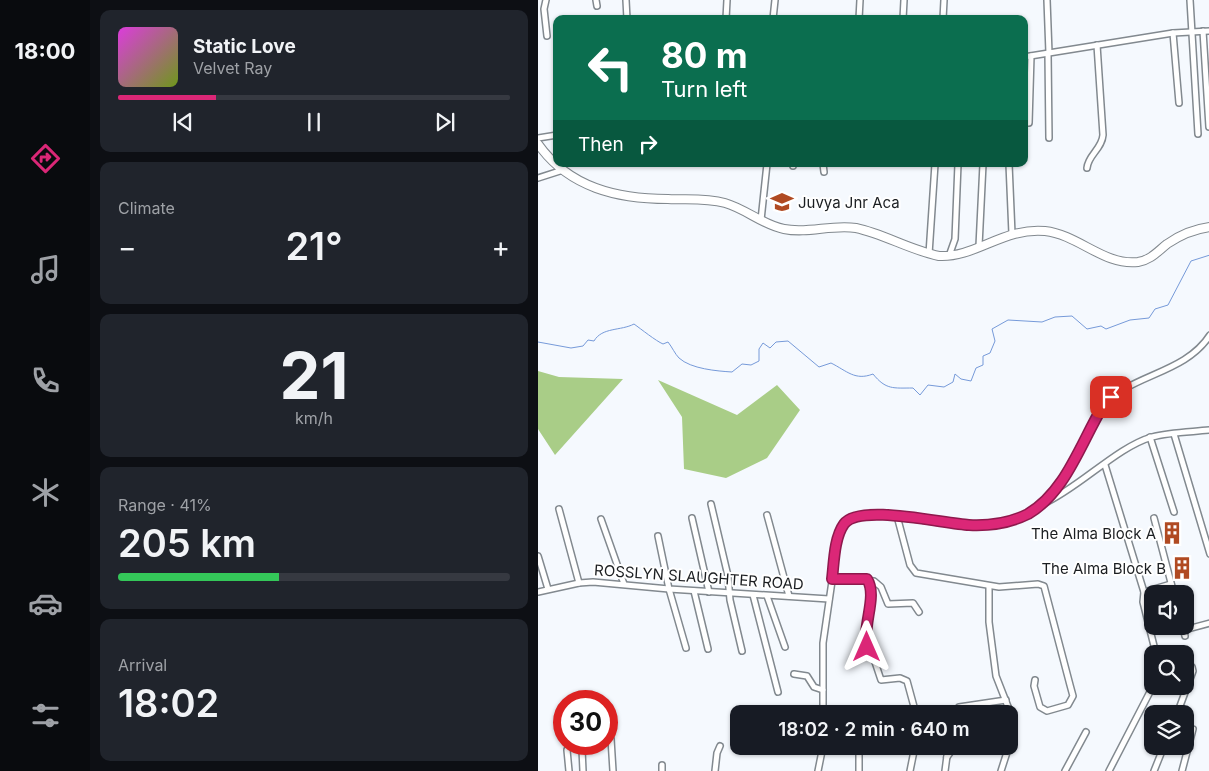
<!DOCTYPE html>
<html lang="en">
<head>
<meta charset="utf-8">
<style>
  :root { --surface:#171b24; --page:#20242c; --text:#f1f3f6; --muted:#9ea1a6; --line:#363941; --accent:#db2777 }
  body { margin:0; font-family:Inter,sans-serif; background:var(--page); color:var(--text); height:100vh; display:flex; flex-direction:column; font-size:19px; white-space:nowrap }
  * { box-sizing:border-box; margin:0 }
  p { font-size:16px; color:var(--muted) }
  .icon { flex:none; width:28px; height:28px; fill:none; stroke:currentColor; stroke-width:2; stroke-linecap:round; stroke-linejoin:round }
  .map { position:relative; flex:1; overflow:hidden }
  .panel { display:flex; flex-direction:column; gap:10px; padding:10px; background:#0d0f14; width:448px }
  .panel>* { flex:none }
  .top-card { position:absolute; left:15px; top:15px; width:475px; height:152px; border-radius:10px; box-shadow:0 1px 4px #0004; background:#0b6e4f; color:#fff; overflow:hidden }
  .tools { position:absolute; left:606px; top:585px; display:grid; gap:10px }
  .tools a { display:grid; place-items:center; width:50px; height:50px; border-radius:10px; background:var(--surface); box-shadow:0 1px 4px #0004; font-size:25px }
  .speed { position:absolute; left:15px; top:690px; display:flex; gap:10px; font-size:25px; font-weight:700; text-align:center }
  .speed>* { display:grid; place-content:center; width:65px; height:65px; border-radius:50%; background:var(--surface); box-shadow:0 1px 4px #0004; line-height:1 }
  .speed .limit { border:8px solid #d22; background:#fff; color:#111 }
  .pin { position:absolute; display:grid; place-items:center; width:42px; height:42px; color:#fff; margin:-21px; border-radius:10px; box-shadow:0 2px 8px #0006 }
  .me { position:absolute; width:55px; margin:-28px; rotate:0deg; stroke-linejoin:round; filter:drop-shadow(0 0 4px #0008) }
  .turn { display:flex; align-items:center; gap:18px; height:105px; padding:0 25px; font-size:22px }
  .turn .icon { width:65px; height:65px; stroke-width:2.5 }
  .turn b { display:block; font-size:35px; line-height:42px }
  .then { display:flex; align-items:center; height:48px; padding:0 25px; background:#0003; gap:10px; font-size:19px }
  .big { font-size:38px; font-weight:600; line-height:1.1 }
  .panel .tile { flex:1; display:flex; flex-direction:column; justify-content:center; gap:8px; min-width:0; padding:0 18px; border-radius:10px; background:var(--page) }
  .panel .dial { align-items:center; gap:0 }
  .dial b { font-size:65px; line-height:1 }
  .song { display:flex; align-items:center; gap:15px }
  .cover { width:60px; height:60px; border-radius:8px; background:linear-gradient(135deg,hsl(300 70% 55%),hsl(80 70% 35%)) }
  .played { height:5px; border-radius:2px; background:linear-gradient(90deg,var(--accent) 25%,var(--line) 25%) }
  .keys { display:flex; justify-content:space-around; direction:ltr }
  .heat { display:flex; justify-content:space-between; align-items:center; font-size:28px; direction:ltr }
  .charge { height:8px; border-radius:4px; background:linear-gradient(90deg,#34c759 41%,var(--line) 0) }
  .trip { position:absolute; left:192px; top:705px; width:288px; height:50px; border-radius:10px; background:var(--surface); box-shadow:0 1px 4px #0004; font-weight:600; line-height:50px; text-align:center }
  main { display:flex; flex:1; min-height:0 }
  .tabs { display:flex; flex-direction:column; width:90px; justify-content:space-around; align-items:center; background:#090b0e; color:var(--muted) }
  .tabs .icon { width:35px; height:35px }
  .tabs .on { color:var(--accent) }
  .tabs b { font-size:22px; color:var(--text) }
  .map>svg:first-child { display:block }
</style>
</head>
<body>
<main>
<nav class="tabs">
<b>18:00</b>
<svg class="icon on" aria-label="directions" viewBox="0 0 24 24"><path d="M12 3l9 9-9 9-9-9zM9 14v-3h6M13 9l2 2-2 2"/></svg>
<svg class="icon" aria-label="music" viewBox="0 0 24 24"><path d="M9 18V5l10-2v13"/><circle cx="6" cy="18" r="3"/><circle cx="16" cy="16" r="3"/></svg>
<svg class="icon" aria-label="phone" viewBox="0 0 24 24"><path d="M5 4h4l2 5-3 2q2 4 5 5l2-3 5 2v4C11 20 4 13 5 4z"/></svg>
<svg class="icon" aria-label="climate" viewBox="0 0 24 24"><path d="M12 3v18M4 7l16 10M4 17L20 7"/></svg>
<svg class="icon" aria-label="car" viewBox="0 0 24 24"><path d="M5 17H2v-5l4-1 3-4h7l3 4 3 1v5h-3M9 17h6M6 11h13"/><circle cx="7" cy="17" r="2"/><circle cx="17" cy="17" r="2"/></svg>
<svg class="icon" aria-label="filters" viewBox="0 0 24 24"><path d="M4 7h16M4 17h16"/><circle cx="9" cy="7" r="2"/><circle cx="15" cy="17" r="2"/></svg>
</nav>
<section class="panel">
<div class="tile">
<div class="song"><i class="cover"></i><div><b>Static Love</b><p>Velvet Ray</p></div></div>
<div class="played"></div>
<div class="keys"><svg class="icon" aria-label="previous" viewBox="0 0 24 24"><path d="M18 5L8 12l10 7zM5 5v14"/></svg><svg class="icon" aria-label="pause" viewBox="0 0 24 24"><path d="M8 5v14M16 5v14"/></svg><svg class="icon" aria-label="next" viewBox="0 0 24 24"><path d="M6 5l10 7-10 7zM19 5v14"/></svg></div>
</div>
<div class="tile"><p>Climate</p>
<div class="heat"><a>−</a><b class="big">21°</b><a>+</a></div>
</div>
<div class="tile dial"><b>21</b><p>km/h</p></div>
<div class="tile"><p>Range · 41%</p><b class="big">205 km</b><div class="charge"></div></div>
<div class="tile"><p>Arrival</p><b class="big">18:02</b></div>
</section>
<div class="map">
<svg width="672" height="771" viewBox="0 0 672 771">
  <rect width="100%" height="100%" fill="#f5f9fe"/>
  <g fill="#a9cd87">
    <path d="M0 371 21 377 85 379 17 455 0 429Z"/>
    <path d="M120 380 199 415 239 385 262 410 229 458 188 478 146 469 144 417Z"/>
  </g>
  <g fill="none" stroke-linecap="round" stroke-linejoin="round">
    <path stroke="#769ad9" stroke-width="1" d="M0 342 33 348 45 346 50 340 56 341C64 327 83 331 96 324 103 329 118 341 125 344L130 342C134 347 137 354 141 358 153 369 179 371 194 372L204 364 213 365 221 361V349L225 343 232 348 238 342 250 341 281 367 293 363C309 371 317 381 335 374 348 390 355 388 375 388L382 395 390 385 406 387 415 382 417 374 423 379 433 381 438 368 445 365V356L452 353 457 341 454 329 470 320 504 322 517 317 534 316 549 329 563 326 568 329 592 320 611 318 617 309 630 305 653 261 672 255"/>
    <defs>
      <g id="street">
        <path d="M8 0 6 9 9 36"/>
        <path d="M58 0 59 6"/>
        <path d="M88 0 89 19"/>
        <path d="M509 0 511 53"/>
        <path d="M652 0 660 134"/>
        <path d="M188 19 189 0"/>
        <path d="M235 19 237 0"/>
        <path d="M321 19 322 0"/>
        <path d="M365 19 366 0"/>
        <path d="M405 19 406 0"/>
        <path d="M665 31 671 127"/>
        <path d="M635 33 641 103"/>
        <path d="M510 54 511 138"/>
        <path d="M486 57 635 33 672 31"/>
        <path d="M491 123 493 56"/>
        <path d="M0 138 19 135"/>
        <path d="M285 164 286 172"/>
        <path d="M471 164 474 234"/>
        <path d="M255 166V164"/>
        <path d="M549 168C550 155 564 149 565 135L559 45"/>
        <path d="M0 178 25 170"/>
        <path d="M223 220 229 164"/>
        <path d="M441 246 445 164"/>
        <path d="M391 254 397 164"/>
        <path d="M411 256 417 239 420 164"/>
        <path d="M636 434 672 554"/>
        <path d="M612 437 636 512"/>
        <path d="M567 465 606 592 605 602 618 654"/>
        <path d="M173 504 190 576 192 600 204 651"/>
        <path d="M505 504C541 488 579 447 614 437 632 432 653 432 672 430"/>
        <path d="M21 509 41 583"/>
        <path d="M229 515 251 596"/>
        <path d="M359 516 372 565 378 573 461 587 500 584 506 586 532 685 535 696 530 705 509 711 502 707 496 686 497 680"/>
        <path d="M154 518 171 592"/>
        <path d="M616 518 636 594"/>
        <path d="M63 519 86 584"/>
        <path d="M120 536 131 589 148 648"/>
        <path d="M0 556 10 589"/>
        <path d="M294 579 336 581 343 587 350 604 375 603 381 612"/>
        <path d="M329 579 334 592 329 620 328 643 335 656 343 680 362 678 369 681 378 714"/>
        <path d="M451 586V622L458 676 476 722 471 743"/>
        <path d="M156 591 170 649"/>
        <path d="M0 592 41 583 55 582 131 589 291 599"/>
        <path d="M606 592 633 584"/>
        <path d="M215 595 240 692"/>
        <path d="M229 596 247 647"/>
        <path d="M645 626 647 636"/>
        <path d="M646 630 672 623"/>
        <path d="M256 674 269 676 276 687 285 690"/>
        <path d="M421 707 468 700"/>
        <path d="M331 710 350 711 356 714"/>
        <path d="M285 714V643L301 533C304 527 307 521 313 518 322 513 336 515 347 516 392 518 447 538 489 514 528 492 544 442 565 406 593 374 647 374 672 335"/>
        <path d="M639 714 655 671 654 667 648 669"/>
        <path d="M73 739 75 771"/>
        <path d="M321 746V771"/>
        <path d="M44 749 45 771"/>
        <path d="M29 750 31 771"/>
        <path d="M409 757 417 746"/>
        <path d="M124 765V771"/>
        <path d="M177 771 179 753 182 746"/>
        <path d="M280 771 285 746"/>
        <path d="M372 771 377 746"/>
        <path d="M407 771 410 748"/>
        <path d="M463 771 471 746"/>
        <path d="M527 771 548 732"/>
        <path d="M571 771 615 686"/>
        <path d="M616 771 626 746"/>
        <path d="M644 771 655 729"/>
      </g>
      <path id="secondary" d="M0 144C31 188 80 199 130 199 150 200 168 198 187 203 208 209 225 225 246 229 270 234 294 224 318 228 346 234 372 250 401 256 437 258 466 227 507 231 541 235 566 266 600 262 613 260 620 251 629 244 642 235 656 229 672 227"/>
    </defs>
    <use href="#street" stroke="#82898f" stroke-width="8"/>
    <use href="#secondary" stroke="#82898f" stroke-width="10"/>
    <use href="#street" stroke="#fff" stroke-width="5"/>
    <use href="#secondary" stroke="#fff" stroke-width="8"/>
  </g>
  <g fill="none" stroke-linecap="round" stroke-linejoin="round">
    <defs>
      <path id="route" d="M329 647C324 625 340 596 329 579H294C296 563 296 538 306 524 321 503 406 524 431 525 451 526 472 523 490 514 528 492 543 442 565 406L573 397"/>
    </defs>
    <use href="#route" stroke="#8e194d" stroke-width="12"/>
    <use href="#route" stroke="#db2777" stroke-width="9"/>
  </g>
  <defs>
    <symbol id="school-bare" viewBox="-9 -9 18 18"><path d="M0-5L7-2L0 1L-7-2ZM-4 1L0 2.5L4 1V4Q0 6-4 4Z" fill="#b04a22" stroke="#fff" stroke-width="2.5" paint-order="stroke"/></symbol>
    <symbol id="building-bare" viewBox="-9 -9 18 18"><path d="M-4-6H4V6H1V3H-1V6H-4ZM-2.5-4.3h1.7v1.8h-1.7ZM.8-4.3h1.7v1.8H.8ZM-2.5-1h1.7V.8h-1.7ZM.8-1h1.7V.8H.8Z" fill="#b04a22" stroke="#fff" stroke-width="2.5" paint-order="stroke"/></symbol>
  </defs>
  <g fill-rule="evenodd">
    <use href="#school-bare" x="228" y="186" width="32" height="32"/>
    <use href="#building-bare" x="618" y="517" width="32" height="32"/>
    <use href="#building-bare" x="628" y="552" width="32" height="32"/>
  </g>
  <g text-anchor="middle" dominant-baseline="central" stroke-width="4" stroke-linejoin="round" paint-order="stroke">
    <g font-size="15" fill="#1b1e21" stroke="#fff" text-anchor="end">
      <text x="260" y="202" text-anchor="start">Juvya Jnr Aca</text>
      <text x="618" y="533">The Alma Block A</text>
      <text x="628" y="568">The Alma Block B</text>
    </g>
    <g font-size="15" fill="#1b1e21" stroke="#fff">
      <text transform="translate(161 577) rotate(4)">ROSSLYN SLAUGHTER ROAD</text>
    </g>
  </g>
</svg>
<div class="tools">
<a><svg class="icon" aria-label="sound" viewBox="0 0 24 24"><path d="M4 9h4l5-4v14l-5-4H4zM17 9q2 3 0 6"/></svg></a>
<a><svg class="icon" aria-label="search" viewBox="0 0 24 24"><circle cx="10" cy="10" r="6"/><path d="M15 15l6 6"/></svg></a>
<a><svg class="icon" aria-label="layers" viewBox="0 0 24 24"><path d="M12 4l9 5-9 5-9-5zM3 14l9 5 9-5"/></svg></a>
</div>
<div class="speed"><div class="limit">30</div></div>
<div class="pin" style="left:573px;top:397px;background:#d93025"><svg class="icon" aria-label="arrive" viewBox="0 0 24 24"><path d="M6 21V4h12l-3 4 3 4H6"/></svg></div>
<svg class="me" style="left:329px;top:647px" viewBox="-20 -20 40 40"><path d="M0-17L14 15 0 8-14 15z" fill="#db2777" stroke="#fff" stroke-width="4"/></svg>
<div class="trip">18:02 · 2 min · 640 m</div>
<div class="top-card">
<div class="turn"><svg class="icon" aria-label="left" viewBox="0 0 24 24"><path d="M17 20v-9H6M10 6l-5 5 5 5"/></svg><div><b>80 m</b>Turn left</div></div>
<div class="then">Then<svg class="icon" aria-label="right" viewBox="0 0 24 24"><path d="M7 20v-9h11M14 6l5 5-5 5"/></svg></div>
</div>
</div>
</main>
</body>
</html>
